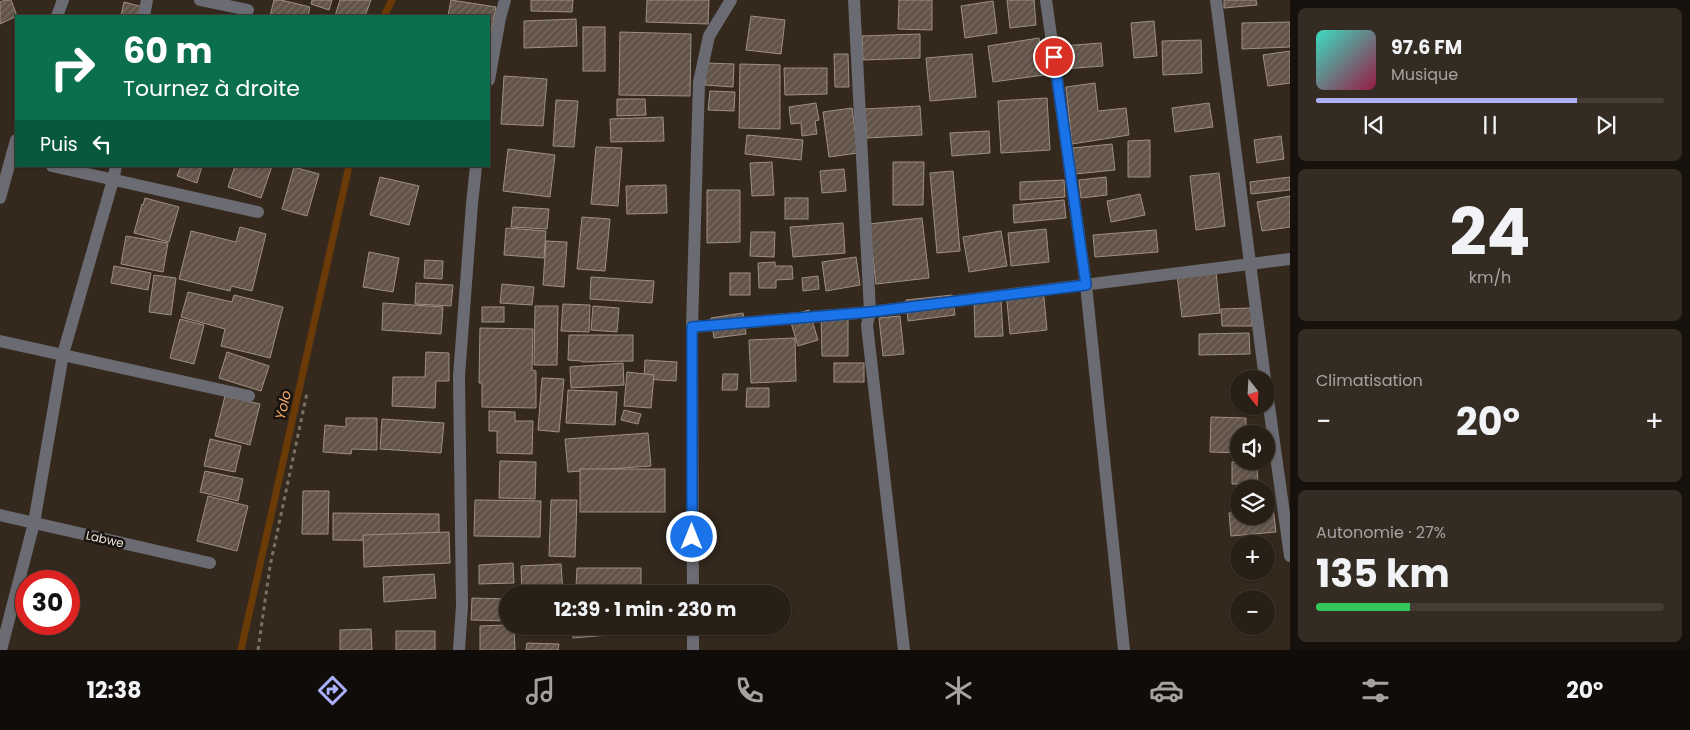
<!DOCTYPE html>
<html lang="fr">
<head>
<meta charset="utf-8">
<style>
  :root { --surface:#281f16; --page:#342c23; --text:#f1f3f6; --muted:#a5a2a1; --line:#443d35; --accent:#acaffb }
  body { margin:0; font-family:Poppins,sans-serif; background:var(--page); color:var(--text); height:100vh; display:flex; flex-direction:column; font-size:19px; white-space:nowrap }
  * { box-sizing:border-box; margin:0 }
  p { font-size:16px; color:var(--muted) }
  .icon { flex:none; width:28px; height:28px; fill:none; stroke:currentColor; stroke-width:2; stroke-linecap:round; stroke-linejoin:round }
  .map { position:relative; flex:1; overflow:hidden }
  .details { display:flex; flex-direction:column; gap:8px; padding:8px; background:#16110c; width:400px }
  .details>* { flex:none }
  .top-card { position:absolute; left:15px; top:15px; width:475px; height:152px; border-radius:0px; box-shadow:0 1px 4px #0004,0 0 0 1px var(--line); background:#0b6e4f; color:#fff; overflow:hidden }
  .needle { width:32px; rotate:162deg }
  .tools { position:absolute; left:1230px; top:370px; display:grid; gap:10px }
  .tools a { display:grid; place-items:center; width:45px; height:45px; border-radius:50%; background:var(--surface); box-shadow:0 1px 4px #0004,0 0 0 1px var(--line); font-size:25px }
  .speed { position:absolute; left:15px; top:570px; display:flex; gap:10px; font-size:25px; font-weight:700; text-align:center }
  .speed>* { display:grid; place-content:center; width:65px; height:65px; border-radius:50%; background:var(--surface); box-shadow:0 1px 4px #0004,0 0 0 1px var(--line); line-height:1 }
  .speed .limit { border:8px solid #d22; background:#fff; color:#111 }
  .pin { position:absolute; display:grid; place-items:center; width:42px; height:42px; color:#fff; margin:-21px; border:2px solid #fff; border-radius:50%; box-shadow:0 1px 5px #0007 }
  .me { position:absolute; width:55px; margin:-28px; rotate:0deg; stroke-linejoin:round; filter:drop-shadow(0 0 4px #0008) }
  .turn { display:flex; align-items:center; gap:18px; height:105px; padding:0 25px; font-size:22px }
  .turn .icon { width:65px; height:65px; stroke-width:2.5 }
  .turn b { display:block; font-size:35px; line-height:42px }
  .then { display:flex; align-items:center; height:48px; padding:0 25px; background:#0003; gap:10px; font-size:19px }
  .big { font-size:38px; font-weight:700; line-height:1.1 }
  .details .tile { flex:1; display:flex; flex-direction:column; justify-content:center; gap:8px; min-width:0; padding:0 18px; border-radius:8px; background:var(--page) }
  .details .dial { align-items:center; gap:0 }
  .dial b { font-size:65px; line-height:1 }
  .song { display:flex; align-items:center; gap:15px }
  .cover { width:60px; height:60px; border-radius:8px; background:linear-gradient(135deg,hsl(170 70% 55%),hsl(340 70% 35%)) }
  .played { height:5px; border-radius:2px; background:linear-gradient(90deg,var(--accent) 75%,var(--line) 75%) }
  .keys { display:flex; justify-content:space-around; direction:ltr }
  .heat { display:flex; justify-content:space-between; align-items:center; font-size:28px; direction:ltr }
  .charge { height:8px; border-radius:4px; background:linear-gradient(90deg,#34c759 27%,var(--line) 0) }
  .trip { position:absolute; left:499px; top:585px; width:292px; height:50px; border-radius:25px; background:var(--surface); box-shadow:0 1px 4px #0004,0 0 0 1px var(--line); font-weight:700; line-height:50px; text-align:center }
  .dock { display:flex; height:80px; justify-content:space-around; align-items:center; background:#100c09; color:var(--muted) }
  .dock .icon { width:35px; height:35px }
  .dock .selected { color:var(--accent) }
  .dock b { font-size:22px; color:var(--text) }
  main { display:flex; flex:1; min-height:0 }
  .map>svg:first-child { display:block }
</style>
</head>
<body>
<main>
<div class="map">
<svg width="1290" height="650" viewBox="0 0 1290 650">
  <defs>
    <pattern id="building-hatch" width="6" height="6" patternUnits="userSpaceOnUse" patternTransform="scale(1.25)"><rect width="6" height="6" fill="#615348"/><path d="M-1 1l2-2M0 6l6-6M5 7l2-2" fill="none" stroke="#786b62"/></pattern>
  </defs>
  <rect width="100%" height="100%" fill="#35291e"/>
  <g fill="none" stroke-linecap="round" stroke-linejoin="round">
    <g stroke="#6a3b06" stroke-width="7">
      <path d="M384 16 392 0"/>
      <path d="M241 650 349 166"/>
    </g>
  </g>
  <g fill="url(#building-hatch)" stroke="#9f8f83">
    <path d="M5 0H11L17 16 0 24V2Z"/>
    <path d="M274 0H281L310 7 308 16H270Z"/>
    <path d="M312 0H332L329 10 311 4Z"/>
    <path d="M340 0H371L365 16H335Z"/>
    <path d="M451 0 496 7 490 37H489V16H448Z"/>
    <path d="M531 0H573L572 12 531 11Z"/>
    <path d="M647 0H709L708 24 646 22Z"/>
    <path d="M899 0H932V30L898 29Z"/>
    <path d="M1007 0H1034L1036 25 1010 28Z"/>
    <path d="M1224 0H1256L1257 5 1224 8Z"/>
    <path d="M993 1 997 33 965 38 961 6Z"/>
    <path d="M124 2 143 7 141 16H121Z"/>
    <path d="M751 16 785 20 781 54 746 50Z"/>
    <path d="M576 19 577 46 524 48V21Z"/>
    <path d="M1154 21 1157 56 1134 58 1131 23Z"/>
    <path d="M1290 22V47L1242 49V23Z"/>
    <rect x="583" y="27" width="22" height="44"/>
    <path d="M620 32 691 34 690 96 619 95Z"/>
    <path d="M920 34V58L863 60 862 36Z"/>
    <path d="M1039 38 1044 75 993 82 988 46Z"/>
    <path d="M1201 40 1202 73 1163 75 1162 41Z"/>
    <path d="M1101 43 1103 66 1063 69 1062 46Z"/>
    <path d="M1290 51V83L1268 86 1263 55Z"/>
    <path d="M834 54H848L849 87H835Z"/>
    <path d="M972 54 976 97 930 101 926 58Z"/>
    <path d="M706 63 734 64 733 87 705 85Z"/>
    <path d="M740 64 780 65V129L739 128Z"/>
    <path d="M784 68H827V94L785 95Z"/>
    <path d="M504 76 547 79 543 126 501 124Z"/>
    <path d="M1095 83 1098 111 1126 108 1129 135 1072 144 1066 87Z"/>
    <path d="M710 91 735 92 734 111 708 110Z"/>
    <path d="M1047 98 1050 150 1001 153 998 101Z"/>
    <path d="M617 99H645L646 115 617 116Z"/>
    <path d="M556 100 578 101 574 147 553 146Z"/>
    <path d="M816 103 819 120 815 121 817 134 802 136 801 123 791 124 789 107Z"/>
    <path d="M1209 103 1213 127 1175 132 1172 108Z"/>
    <path d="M920 106 922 135 867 138 865 109Z"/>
    <path d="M852 108 858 153 829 157 823 112Z"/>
    <path d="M663 117 664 141 611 142 610 119Z"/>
    <path d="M989 131 990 153 952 156 950 133Z"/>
    <path d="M747 135 803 140 801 160 745 154Z"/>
    <path d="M1281 136 1284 159 1257 163 1254 140Z"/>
    <path d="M1150 140V177H1128V141Z"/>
    <path d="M1112 144 1115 170 1075 174 1073 148Z"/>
    <path d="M596 147 622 148 618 206 591 204Z"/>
    <path d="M508 149 555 155 550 197 503 191Z"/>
    <path d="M772 162 774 195 752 196 750 163Z"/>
    <path d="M893 162H924L923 205H893Z"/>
    <path d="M181 166H202L197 183 177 176Z"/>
    <path d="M235 166H272L261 198 228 187Z"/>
    <path d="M294 167 319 174 307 216 282 209Z"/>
    <path d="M844 169 846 191 822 193 820 171Z"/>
    <path d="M953 171 960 251 937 253 930 173Z"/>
    <path d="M1219 173 1225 226 1196 230 1190 176Z"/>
    <path d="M380 177 419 186 409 225 370 215Z"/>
    <path d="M1106 177 1107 195 1081 198 1079 180Z"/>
    <path d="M1290 177V190L1251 194 1250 182Z"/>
    <path d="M1064 180 1065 197 1020 200V182Z"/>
    <path d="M666 185 667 213 627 214 626 186Z"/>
    <path d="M707 190H740V242L707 243Z"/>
    <path d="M1140 194 1145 215 1111 222 1107 201Z"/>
    <path d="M1290 196V227L1262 231 1257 202Z"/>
    <path d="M145 198 179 207 169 242 134 233 142 204 143 205Z"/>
    <rect x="785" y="198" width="23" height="21"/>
    <path d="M1064 200 1066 218 1014 223 1013 205Z"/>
    <path d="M513 207 549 209 547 229 511 227Z"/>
    <path d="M582 217 610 219 605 271 577 269Z"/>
    <path d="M922 218 929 278 876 284 869 224Z"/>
    <path d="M843 223 845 253 793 257 790 227Z"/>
    <path d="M240 227 266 234 252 291 231 286 230 291 179 279 191 231 236 242Z"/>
    <path d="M506 228 546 231 544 258 504 255Z"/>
    <path d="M1046 229 1049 262 1011 266 1008 233Z"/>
    <path d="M1156 230 1158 252 1095 257 1093 235Z"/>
    <path d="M1001 231 1007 266 969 272 963 237Z"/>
    <path d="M751 232H775L774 257 750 256Z"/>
    <path d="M126 236 168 243 163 272 121 264Z"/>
    <path d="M546 241 567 242 564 287 543 285Z"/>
    <path d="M369 252 399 258 393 292 363 287Z"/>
    <path d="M856 257 860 285 826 291 822 262Z"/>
    <path d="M425 260 443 261 442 279 424 278Z"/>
    <path d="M775 262V266H792L793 279 776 280V288H759L758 263Z"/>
    <path d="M114 266 151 273 148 290 111 283Z"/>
    <path d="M1216 271 1220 313 1182 317 1177 275Z"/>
    <rect x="730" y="273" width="20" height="22"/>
    <path d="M154 275 176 278 171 315 149 312Z"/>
    <path d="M818 276 819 289 803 291 802 278Z"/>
    <path d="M591 277 654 281 652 303 590 299Z"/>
    <path d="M416 283 453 285 451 306 415 304Z"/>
    <path d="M502 284 534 287 532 305 500 303Z"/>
    <path d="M1043 288 1047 330 1010 334 1006 291Z"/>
    <path d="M188 292 232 302 234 295 283 307 270 358 221 346 225 329 181 317Z"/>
    <path d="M952 295 955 315 908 321 906 300Z"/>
    <path d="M1001 300 1003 336 975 337 974 301Z"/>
    <path d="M383 303 443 307 441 334 382 330Z"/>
    <path d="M563 304 590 305 589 332 561 331Z"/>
    <path d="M535 306H558L557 365H534Z"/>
    <path d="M593 306 619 308 617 332 591 330Z"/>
    <rect x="482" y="307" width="22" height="15"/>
    <path d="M1251 308 1252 326H1222L1221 309Z"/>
    <path d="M809 310 818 340 798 346 789 316Z"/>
    <path d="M848 312V356H822L821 313Z"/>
    <path d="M743 313 746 334 714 338 711 318Z"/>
    <path d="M900 316 904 354 883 356 879 318Z"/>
    <path d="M180 319 204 325 194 364 170 358Z"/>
    <path d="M480 328 533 329 532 370 536 371V408L482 407V383H479Z"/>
    <path d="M1249 333 1250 354 1199 355V334Z"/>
    <path d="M569 335H633V361L582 362V361L568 360Z"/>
    <path d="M795 338 796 381 751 383 749 340Z"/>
    <path d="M227 352 269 366 261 391 219 378Z"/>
    <path d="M426 352 449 353V381H436L435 408 392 406 393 377H425Z"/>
    <path d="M645 360 677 362 676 381 644 379Z"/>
    <path d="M623 363 624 385 571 388 570 367Z"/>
    <rect x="834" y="363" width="30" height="19"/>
    <path d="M627 372 654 375 651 408 624 406Z"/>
    <path d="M723 374H738L737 390H722Z"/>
    <path d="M542 378 564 379 559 432 538 430Z"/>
    <path d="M747 388H769V407H746Z"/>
    <path d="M568 390 617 392 615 425 566 423Z"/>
    <path d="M225 396 260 404 250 445 215 436Z"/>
    <path d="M624 410 641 414 638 424 621 420Z"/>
    <path d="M489 411 515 412V421H533L532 454 497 453V431H489Z"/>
    <path d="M1211 417 1246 418V434H1239V453L1210 452Z"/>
    <path d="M346 418H377V450L352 449 351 454 323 452 325 425 346 427Z"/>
    <path d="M382 419 444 423 441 453 380 449Z"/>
    <path d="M648 433 651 466 568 472 565 439Z"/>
    <path d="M210 439 241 446 235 472 204 466Z"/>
    <path d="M500 461 536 462 535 499 499 498Z"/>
    <path d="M1232 462H1257L1258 484H1232Z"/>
    <rect x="580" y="469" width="85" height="43"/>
    <path d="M205 471 243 479 238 501 200 492Z"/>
    <path d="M303 491H329L328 534H302Z"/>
    <path d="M208 496 248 506 237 551 197 541Z"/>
    <path d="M475 500 541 501 540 537 474 536Z"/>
    <path d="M551 500H577L575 557 549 556Z"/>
    <path d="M1273 508 1276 532 1231 536 1229 513 1239 512V516H1266V509Z"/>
    <path d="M333 513 439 514V541L333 540Z"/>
    <path d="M449 532 450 563 364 567 363 535Z"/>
    <path d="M513 563 514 583 479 584V565Z"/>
    <path d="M561 564 563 593 522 594 521 566Z"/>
    <path d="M577 568H641V585L576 586Z"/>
    <path d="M434 574 436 598 384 602 383 577Z"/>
    <path d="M603 589 628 594H602Z"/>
    <path d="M472 598 508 599V621L471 620Z"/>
    <path d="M508 625V626H514L515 650H480V626Z"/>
    <path d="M572 626H620L621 634 573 638Z"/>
    <path d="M371 629 372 650H340V630Z"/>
    <rect x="396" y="631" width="39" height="19"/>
    <path d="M527 643 559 644 558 650H526Z"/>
  </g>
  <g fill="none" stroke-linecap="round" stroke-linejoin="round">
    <path stroke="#7c7167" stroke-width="3" stroke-dasharray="4 4" stroke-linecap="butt" d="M258 650 270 566 307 393"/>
    <g stroke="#6b6c73" stroke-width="12">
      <path d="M200 0 248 10"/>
      <path d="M854 0 870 312 867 325 904 650"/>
      <path d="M1046 0 1086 285 1124 650"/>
      <path d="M1216 0 1265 379"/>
      <path d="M57 16 63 0"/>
      <path d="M144 16 147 0"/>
      <path d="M489 80 500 18 505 0"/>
      <path d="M52 166 258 212"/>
      <path d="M0 198 16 140"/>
      <path d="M692 327 870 312 1290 259"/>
      <path d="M0 341 249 396"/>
      <path d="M1266 385 1290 556"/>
      <path d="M0 515 210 563"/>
      <path d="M693 594 692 327 699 82 709 36 731 0"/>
      <path d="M693 626V650"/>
      <path d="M1 650 34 523 63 354 113 180 116 166"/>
      <path d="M459 650 462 606 459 376 472 204 476 166"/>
    </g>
  </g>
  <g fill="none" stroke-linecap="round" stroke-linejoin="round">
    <defs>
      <path id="route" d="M692 537V327L870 312 1086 285 1054 57"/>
    </defs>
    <use href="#route" stroke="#114b97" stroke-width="12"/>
    <use href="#route" stroke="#1a73e8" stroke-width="9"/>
  </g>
  <g text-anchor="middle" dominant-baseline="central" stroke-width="5" stroke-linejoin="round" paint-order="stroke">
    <g font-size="12" fill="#ebe2db" stroke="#18130e">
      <text transform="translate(105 539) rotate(13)">Labwe</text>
    </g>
    <g font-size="14" font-style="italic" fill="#f7ac6b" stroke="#18130e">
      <text transform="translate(283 405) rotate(-77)">Yolo</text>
    </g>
  </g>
</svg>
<div class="tools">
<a><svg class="needle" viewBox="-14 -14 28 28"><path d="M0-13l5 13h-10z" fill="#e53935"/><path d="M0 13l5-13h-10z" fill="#a5a2a1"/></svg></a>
<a><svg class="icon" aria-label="sound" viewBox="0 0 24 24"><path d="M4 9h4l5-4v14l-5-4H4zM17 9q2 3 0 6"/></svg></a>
<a><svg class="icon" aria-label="layers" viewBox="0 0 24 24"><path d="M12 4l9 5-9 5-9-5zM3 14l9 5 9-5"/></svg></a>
<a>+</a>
<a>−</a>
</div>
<div class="speed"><div class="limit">30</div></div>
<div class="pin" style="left:1054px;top:57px;background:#d93025"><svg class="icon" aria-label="arrive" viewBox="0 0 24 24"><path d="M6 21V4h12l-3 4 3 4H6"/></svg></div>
<svg class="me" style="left:692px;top:537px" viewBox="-20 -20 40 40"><circle r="17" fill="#1a73e8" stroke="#fff" stroke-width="3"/><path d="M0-11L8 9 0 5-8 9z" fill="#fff"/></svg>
<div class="trip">12:39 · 1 min · 230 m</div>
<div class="top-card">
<div class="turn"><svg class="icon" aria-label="right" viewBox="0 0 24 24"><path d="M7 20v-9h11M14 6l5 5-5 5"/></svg><div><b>60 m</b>Tournez à droite</div></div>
<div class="then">Puis<svg class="icon" aria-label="left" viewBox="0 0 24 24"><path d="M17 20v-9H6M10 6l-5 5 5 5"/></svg></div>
</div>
</div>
<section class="details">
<div class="tile">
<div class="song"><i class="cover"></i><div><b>97.6 FM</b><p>Musique</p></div></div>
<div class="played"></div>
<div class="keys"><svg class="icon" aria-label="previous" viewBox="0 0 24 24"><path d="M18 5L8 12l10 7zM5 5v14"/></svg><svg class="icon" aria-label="pause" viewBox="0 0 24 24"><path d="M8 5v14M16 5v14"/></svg><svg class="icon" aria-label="next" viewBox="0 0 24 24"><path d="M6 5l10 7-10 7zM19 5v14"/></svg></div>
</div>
<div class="tile dial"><b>24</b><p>km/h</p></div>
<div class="tile"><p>Climatisation</p>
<div class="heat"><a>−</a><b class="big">20°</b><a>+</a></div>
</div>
<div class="tile"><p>Autonomie · 27%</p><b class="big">135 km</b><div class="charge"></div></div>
</section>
</main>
<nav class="dock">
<b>12:38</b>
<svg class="icon selected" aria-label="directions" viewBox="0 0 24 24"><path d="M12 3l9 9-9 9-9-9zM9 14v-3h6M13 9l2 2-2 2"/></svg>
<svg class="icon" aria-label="music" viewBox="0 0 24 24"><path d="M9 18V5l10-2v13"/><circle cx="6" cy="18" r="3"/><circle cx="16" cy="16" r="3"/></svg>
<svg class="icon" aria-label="phone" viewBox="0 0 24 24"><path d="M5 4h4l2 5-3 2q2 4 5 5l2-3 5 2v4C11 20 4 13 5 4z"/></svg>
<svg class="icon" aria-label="climate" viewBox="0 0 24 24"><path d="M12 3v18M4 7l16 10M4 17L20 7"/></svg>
<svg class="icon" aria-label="car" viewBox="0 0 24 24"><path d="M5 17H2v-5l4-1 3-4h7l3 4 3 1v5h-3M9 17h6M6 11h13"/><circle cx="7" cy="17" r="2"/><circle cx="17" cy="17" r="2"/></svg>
<svg class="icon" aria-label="filters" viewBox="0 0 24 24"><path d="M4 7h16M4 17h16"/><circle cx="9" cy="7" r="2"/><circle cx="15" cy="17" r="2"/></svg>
<b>20°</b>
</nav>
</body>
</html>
